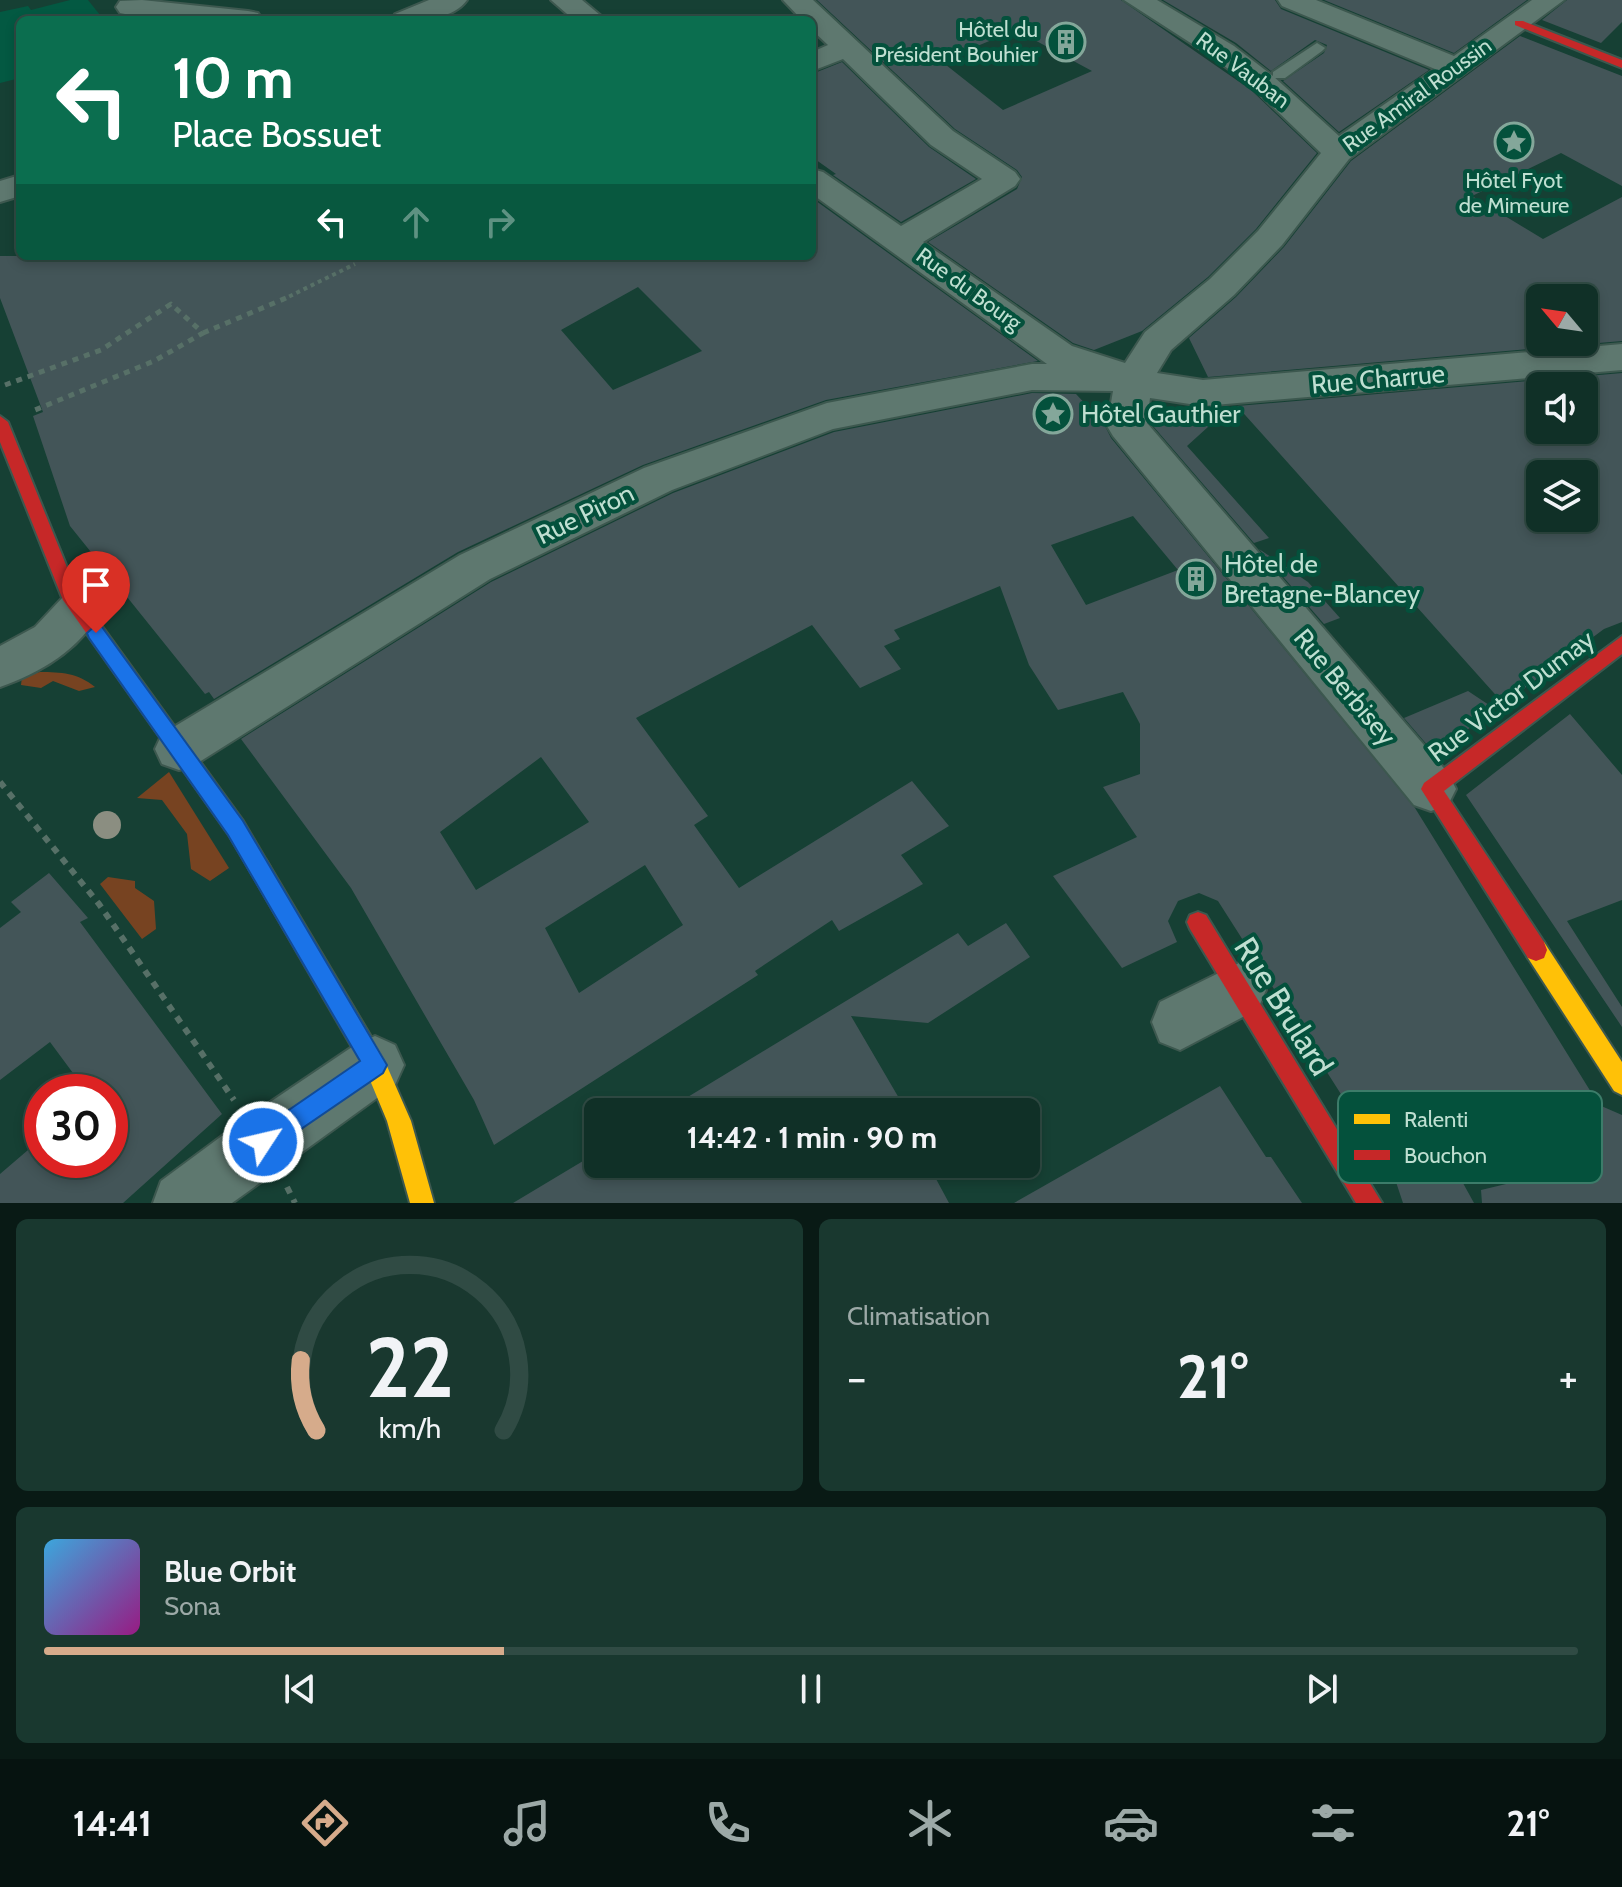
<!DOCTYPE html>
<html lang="fr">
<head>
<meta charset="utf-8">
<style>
  :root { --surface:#103027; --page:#19382f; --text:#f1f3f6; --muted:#9ca9a7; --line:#304b44; --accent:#d6ab8b }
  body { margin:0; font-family:Cabin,sans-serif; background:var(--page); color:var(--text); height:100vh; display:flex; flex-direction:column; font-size:30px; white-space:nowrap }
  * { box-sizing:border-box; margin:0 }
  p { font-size:26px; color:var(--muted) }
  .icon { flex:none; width:44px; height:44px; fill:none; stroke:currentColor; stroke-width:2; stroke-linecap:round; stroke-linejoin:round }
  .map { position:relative; height:1203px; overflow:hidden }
  .side { display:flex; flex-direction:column; gap:16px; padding:16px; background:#091a15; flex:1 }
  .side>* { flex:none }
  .top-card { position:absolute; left:16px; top:16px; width:800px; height:244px; border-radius:12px; box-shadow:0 4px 12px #0003,0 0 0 2px var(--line); background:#0b6e4f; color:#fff; overflow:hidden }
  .needle { width:52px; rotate:299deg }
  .controls { position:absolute; left:1526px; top:284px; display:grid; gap:16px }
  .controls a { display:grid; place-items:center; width:72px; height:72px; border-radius:12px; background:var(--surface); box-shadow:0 4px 12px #0003,0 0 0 2px var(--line); font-size:40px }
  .speed { position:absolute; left:24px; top:1074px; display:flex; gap:16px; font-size:40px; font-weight:700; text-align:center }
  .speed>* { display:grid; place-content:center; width:104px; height:104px; border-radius:50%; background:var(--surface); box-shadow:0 4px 12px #0003,0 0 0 2px var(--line); line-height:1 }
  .speed .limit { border:12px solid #d22; background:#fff; color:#111 }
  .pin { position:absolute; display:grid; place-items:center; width:68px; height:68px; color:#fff; margin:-82px -34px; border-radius:50% 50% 50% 0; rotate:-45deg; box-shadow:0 0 8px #0007 }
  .pin .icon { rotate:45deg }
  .me { position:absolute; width:88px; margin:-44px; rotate:55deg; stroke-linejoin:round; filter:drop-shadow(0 0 6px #0008) }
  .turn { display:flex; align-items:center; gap:28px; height:168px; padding:0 24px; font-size:36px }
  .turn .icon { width:104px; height:104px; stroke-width:2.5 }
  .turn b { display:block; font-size:56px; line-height:68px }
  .lanes { display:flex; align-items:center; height:76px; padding:0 24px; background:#0003; justify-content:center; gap:40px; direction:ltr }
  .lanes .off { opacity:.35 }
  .big { font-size:60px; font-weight:700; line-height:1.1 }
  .side .tile { flex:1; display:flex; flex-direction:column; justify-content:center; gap:12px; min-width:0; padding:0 28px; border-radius:12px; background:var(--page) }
  .side .dial { align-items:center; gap:0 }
  .dial svg { height:208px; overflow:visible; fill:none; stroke:var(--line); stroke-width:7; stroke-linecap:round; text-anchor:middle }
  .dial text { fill:var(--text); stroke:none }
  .song { display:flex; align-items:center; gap:24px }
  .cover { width:96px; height:96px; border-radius:12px; background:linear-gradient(135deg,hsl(200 70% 55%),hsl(310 70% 35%)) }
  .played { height:8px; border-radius:4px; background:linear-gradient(90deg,var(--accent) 30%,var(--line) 30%) }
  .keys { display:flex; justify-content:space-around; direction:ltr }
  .heat { display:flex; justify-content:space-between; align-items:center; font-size:44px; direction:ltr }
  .side .tiles { flex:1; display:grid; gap:16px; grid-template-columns:1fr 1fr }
  .tile:last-child { grid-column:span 2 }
  .trip { position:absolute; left:584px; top:1098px; width:456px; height:80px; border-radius:12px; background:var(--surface); box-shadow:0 4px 12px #0003,0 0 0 2px var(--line); font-weight:700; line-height:80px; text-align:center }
  .tab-bar { display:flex; height:128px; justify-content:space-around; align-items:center; background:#061310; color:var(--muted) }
  .tab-bar .icon { width:56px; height:56px }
  .tab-bar .on { color:var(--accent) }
  .tab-bar b { font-size:36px; color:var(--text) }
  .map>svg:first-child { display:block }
</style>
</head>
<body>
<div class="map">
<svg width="1622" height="1203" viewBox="0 0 1622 1203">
  <rect width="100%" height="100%" fill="#164034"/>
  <path fill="#035942" d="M70 0H88L104 20H20V78L0 83V12L28 6 31 10Z"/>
  <g fill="#774321">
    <path d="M40 672C61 672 78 673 95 687L79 691 53 681 41 688 21 685 22 676Z"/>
    <path d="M169 772 229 868 210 881 191 869 187 834 162 800 137 798Z"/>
    <path d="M108 877 135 881V888L154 901 156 929 142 939 100 884Z"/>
  </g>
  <g fill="#435558" fill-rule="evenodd">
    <path d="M817 0H1121L1251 90 1317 153 1256 229 1208 277 1142 331 1094 350 1073 343 928 242 1017 189 1022 177 1017 170 955 129ZM1016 30 1092 71 1003 110 941 61Z"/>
    <path d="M1163 0H1275L1281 9 1429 70 1339 132 1283 81 1324 53 1327 45 1315 40 1271 71 1236 43Z"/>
    <path d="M1324 0H1527L1454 53Z"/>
    <path d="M1567 0H1622V22L1601 43 1542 20Z"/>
    <path d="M1520 36 1622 76V186L1561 153 1472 196 1543 239 1622 197V341L1208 377 1189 338 1236 297 1284 247 1351 161ZM1540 298H1584V342H1540Z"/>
    <path d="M842 62 929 147 976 179 901 222 833 175 836 174 812 157V74Z"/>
    <path d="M812 198 1038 361 826 400 643 465 458 552 214 699 209 692 205 694 70 526 33 416 43 412 0 298V256H812ZM638 287 702 351 613 390 561 330Z"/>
    <path d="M1622 373V622L1604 629 1498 708 1502 702 1237 406ZM1540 386H1584V430H1540ZM1540 474H1584V518H1540Z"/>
    <path d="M1032 393 1076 394 1104 424 1111 438 1415 808 1599 1105 1622 1115V1203H1482L1481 1190 1564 1170 1523 1093 1427 1118 1474 1203H1403L1395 1179 1218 901 1199 893 1178 901 1168 921 1177 942 1122 968 1053 876 1137 837 1103 787 1140 774V724L1123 692 1058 710 1029 665 1000 586 894 630 900 639 884 646 901 669 860 688 812 625 636 718 708 816 694 825 739 888 912 781 949 826 901 855 923 884 839 931 832 920 755 971 758 975 494 1145 474 1100 351 888 241 739 491 582 673 493 834 432ZM1133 516 1178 570 1086 605 1051 545ZM541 757 589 822 476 890 440 832ZM645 865 683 925 579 993 545 928Z"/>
    <path d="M1230 407 1187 446 1269 538 1254 543 1153 426 1212 408Z"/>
    <path d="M1259 549 1308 582 1340 618 1324 624Z"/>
    <path d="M1468 691 1495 709 1435 754 1404 718Z"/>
    <path d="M1570 714 1622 775V900L1567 921 1622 1007V1027L1466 795Z"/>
    <path d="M49 873 88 918 80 922 222 1114 123 1203H0V1174L42 1138V1160H110V1092H87L50 1042 0 1080V928L21 912 11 902Z"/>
    <path d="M1006 923 1030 957 928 1023 851 1016 903 1105 897 1108 899 1112H663L958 933 968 946Z"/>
    <path d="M1220 1086 1266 1157H1271L1302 1203H1014Z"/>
    <path d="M598 1152V1164H928L949 1203H513Z"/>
  </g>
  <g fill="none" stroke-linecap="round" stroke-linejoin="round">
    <defs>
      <path id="lane" d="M1317 43 1325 48 1322 51 1285 78H1273V72Z"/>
      <g id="street">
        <path d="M142 0 248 11 258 13 262 19C223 25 159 22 120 13L116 7 120 1Z"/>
        <path d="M429 0H467C451 22 415 20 391 20L395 14Z"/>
        <path d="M551 0H582L606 20H574Z"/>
        <path d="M783 0H813L953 131 1015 172 1020 179 1015 186 923 242 1072 346 1125 363 1145 332 1210 279 1258 231 1321 153 1253 88 1214 58 1124 0H1157L1234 46 1273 76 1339 136 1435 69 1282 6 1278 0H1316L1454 56 1532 0H1564L1349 159 1282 245 1234 295 1171 350 1157 373 1203 380 1622 344V370L1203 406 1150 398 1147 423 1448 773 1456 789 1448 805 1431 811 1414 805 1113 436 1107 426 1113 391 1032 390 833 429 672 490 490 579 196 764 179 770 162 764 155 749 162 734 460 555 644 468 827 403 1032 364H1047L812 194V169L823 172 901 226 982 179 931 145 843 59 812 71V52L828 45 812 30V20H802Z"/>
        <path d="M20 175V196L0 202V181Z"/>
        <path d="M79 592 95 597 101 610C81 649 40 673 0 687V646L35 627 63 597Z"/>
        <path d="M1239 963 1258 971 1266 990 1258 1009 1180 1050 1160 1042 1152 1022 1160 1002Z"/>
        <path d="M375 1036 395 1045 404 1065 395 1085 232 1203H153L161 1181 242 1121 355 1045Z"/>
      </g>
      <g id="slow">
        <path d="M259 857 266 860 383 1057 411 1121 434 1203H410L387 1121 367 1073 248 867 252 860Z"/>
        <path d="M1536 939 1544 942 1622 1062V1095L1614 1091 1528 958 1525 950 1528 942Z"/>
      </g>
      <g id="jam">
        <path d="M1515 21H1523L1622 60V68L1515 25Z"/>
        <path d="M0 416 8 422 77 592 243 821 270 867 266 874 259 877 252 874 229 835 63 600 0 442Z"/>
        <path d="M1622 636V654L1444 791 1544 942 1547 950 1544 958 1536 961 1528 958 1421 789 1424 783Z"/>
        <path d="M1198 912 1206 915 1382 1203H1356L1190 929 1187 922 1190 915Z"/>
      </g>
    </defs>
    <use href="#lane" stroke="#3d584f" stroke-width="4"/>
    <use href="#street" stroke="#3d584f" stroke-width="4"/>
    <use href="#slow" stroke="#3d584f" stroke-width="4"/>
    <use href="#jam" stroke="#3d584f" stroke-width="4"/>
    <g stroke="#577067" stroke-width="4" stroke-dasharray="4 4" stroke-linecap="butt">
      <path d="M81 20 98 16"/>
      <path d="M282 300 355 264"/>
    </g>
    <g stroke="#577067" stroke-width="5" stroke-dasharray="6 6" stroke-linecap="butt">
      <path d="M203 333 286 298"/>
      <path d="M5 385 101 350 171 304 203 333 154 361 35 410"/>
    </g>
    <g stroke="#577067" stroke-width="6" stroke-dasharray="7 7" stroke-linecap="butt">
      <path d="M0 782 99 904 234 1100"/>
      <path d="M287 1187 295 1203"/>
    </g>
    <use href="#lane" fill="#5e786f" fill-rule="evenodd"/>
    <use href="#street" fill="#5e786f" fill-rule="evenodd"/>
    <use href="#slow" fill="#ffc107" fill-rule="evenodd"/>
    <use href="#jam" fill="#c62828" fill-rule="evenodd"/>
  </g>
  <circle fill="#8b8e81" cx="107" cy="825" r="14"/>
  <path fill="#1a73e8" stroke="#114b97" stroke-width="2" d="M96 625 102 627 243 821 387 1065 383 1073 263 1155 254 1151 250 1142 254 1134 360 1061 228 835 89 638 87 633Z"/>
  <defs>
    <symbol id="building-ring" viewBox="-11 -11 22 22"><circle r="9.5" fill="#04513c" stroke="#84a79a" stroke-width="1.5"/><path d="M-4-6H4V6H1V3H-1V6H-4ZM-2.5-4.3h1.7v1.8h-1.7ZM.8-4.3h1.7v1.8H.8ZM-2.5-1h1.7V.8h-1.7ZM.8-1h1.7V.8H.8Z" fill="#84a79a"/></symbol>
    <symbol id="sight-ring" viewBox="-11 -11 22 22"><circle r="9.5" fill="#04513c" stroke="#84a79a" stroke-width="1.5"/><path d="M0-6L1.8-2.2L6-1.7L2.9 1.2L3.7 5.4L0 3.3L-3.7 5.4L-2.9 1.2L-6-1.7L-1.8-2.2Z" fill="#84a79a"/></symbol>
  </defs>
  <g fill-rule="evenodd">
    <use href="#building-ring" x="1044" y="20" width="44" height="44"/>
    <use href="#sight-ring" x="1492" y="120" width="44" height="44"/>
    <use href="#sight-ring" x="1031" y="392" width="44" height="44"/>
    <use href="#building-ring" x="1174" y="557" width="44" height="44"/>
  </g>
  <g text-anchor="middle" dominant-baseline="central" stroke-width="8" stroke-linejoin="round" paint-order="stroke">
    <g font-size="22" fill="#bfdfd1" stroke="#04513c" text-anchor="end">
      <text x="1038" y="29">Hôtel du<tspan x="1038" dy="25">Président Bouhier</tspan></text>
      <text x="1514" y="180" text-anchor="middle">Hôtel Fyot<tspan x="1514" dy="25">de Mimeure</tspan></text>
    </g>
    <g font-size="22" fill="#bfdfd1" stroke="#04513c">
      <text transform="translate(1243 70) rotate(37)">Rue Vauban</text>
      <text transform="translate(1417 95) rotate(-36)">Rue Amiral Roussin</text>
      <text transform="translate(969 289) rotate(36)">Rue du Bourg</text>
    </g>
    <g font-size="26" fill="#bfdfd1" stroke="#04513c">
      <text transform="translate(1378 379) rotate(-5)">Rue Charrue</text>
      <text transform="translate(585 514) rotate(-26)">Rue Piron</text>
      <text transform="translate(1345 687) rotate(50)">Rue Berbisey</text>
      <text transform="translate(1511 696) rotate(-37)">Rue Victor Dumay</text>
    </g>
    <g font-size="26" fill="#bfdfd1" stroke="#04513c" text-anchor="start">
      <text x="1081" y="414">Hôtel Gauthier</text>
      <text x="1224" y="564">Hôtel de<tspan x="1224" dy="30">Bretagne-Blancey</tspan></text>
    </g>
    <g font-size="32" fill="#bfdfd1" stroke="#04513c">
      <text transform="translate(1284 1006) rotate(58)">Rue Brulard</text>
    </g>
  </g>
  <rect x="1338" y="1091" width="264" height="92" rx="12" fill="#04513c" stroke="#3c7c69" stroke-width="2"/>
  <rect x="1354" y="1114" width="36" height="10" fill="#ffc107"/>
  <rect x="1354" y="1150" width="36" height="10" fill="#c62828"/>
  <g font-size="22" fill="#bfdfd1">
    <text x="1404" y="1127">Ralenti</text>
    <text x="1404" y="1163">Bouchon</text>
  </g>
</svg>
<div class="controls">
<a><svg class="needle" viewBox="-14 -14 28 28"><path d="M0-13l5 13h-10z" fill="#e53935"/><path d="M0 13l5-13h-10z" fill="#9ca9a7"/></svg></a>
<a><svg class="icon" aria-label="sound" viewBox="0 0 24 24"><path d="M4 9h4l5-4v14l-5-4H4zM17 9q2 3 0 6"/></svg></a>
<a><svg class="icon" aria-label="layers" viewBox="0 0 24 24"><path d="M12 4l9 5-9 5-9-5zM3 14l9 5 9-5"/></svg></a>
</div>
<div class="speed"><div class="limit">30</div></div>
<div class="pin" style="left:96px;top:633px;background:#d93025"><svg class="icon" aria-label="arrive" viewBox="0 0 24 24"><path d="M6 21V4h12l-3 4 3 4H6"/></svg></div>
<svg class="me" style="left:263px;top:1142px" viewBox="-20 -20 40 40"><circle r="17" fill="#1a73e8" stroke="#fff" stroke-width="3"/><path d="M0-11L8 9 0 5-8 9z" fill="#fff"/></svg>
<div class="trip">14:42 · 1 min · 90 m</div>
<div class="top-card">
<div class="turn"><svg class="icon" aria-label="left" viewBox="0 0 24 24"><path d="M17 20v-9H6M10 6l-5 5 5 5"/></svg><div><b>10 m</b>Place Bossuet</div></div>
<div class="lanes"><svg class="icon" aria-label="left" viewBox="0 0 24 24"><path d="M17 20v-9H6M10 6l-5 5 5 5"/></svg><svg class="icon off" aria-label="ahead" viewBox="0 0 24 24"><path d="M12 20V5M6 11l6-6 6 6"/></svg><svg class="icon off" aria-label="right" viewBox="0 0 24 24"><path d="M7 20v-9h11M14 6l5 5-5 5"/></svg></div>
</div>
</div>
<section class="side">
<div class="tiles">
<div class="tile dial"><svg viewBox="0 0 100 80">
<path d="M14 69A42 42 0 1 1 86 69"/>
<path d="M14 69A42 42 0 0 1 8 42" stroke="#d6ab8b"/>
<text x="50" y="56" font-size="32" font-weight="700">22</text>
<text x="50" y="72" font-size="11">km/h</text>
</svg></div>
<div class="tile"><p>Climatisation</p>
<div class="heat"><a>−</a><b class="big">21°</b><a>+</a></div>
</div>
<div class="tile">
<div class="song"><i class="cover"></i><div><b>Blue Orbit</b><p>Sona</p></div></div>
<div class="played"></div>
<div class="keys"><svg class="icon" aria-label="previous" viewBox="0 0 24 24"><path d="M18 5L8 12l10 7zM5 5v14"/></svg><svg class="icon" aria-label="pause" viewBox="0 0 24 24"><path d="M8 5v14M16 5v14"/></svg><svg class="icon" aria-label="next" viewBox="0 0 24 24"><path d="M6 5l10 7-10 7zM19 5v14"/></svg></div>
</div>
</div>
</section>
<nav class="tab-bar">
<b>14:41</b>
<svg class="icon on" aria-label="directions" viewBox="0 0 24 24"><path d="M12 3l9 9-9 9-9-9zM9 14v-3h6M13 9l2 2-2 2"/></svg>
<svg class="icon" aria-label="music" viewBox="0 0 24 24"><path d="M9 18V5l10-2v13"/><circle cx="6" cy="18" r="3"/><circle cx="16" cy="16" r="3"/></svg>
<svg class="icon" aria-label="phone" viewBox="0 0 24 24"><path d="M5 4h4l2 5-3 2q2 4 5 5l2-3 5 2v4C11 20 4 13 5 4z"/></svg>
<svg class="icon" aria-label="climate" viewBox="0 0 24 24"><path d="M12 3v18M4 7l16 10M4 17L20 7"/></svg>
<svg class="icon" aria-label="car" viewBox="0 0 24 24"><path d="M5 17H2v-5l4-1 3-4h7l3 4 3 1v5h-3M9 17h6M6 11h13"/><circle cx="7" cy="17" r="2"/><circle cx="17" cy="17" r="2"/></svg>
<svg class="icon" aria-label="filters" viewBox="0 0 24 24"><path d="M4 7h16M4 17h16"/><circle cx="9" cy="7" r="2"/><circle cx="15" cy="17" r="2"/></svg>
<b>21°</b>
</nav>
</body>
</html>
